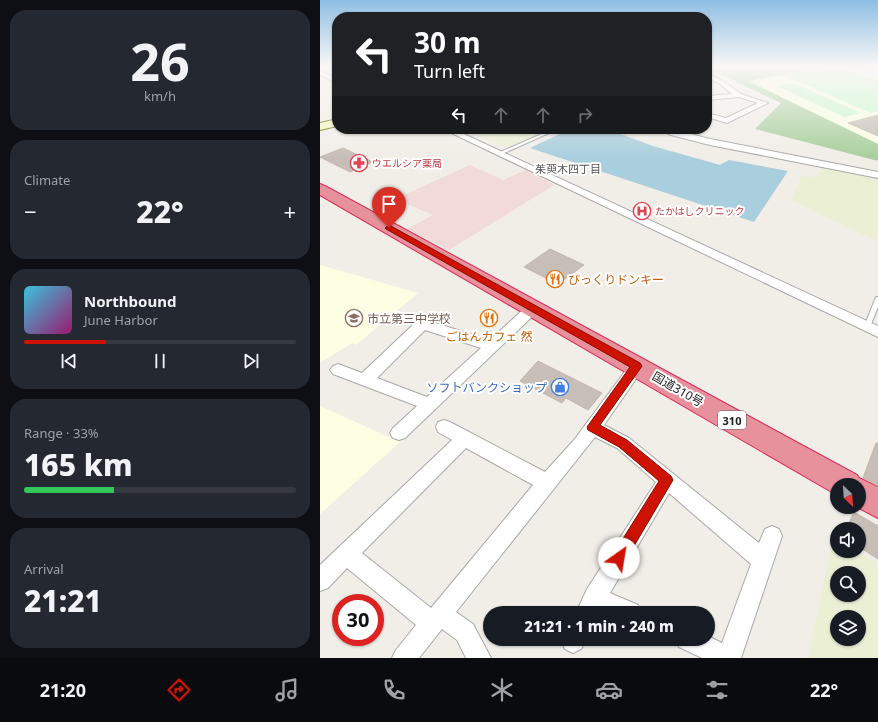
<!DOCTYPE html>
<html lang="en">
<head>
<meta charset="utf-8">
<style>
  :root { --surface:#171b24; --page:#242831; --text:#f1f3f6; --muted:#9ea1a6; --line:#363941; --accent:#ce1203 }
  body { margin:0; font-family:"Noto Sans","Noto Sans JP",sans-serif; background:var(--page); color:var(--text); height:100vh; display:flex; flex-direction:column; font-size:15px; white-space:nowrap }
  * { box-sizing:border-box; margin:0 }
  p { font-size:13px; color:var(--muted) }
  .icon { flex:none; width:22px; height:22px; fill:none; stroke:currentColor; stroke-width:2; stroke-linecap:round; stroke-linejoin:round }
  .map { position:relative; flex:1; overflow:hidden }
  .panel { display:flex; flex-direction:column; gap:10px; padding:10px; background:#0d0f14; width:320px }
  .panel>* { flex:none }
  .guide { position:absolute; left:12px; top:12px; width:380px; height:122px; border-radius:16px; box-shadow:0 1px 3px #0004; background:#202124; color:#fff; overflow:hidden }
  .needle { width:26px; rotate:155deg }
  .controls { position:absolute; left:510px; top:478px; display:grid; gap:8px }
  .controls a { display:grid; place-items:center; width:36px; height:36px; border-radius:50%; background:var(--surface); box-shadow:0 1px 3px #0004; font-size:20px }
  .speed { position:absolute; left:12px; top:594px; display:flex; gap:8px; font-size:20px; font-weight:700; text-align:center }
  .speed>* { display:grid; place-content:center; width:52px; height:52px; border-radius:50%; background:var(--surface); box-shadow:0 1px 3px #0004; line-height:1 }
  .speed .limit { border:6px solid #d22; background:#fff; color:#111 }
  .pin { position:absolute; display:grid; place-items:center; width:34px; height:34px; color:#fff; margin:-41px -17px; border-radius:50% 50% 50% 0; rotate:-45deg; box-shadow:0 0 4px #0007 }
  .pin .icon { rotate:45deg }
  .me { position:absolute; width:44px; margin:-22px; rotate:32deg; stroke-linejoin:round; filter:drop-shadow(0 0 3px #0008) }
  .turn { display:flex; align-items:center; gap:14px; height:84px; padding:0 16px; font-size:18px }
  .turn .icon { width:52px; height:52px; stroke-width:2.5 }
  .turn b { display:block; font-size:28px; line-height:34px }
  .lanes { display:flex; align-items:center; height:38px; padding:0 16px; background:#0003; justify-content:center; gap:20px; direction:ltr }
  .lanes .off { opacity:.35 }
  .big { font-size:30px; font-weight:800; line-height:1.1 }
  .panel .tile { flex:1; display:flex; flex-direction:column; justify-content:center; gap:6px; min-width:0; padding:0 14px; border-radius:16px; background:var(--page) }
  .panel .dial { align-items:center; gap:0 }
  .dial b { font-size:52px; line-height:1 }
  .song { display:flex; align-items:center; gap:12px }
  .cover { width:48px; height:48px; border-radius:6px; background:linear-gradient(135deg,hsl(190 70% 55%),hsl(320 70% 35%)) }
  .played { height:4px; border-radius:2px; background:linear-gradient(90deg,var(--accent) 30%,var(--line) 30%) }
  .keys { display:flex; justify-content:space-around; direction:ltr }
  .heat { display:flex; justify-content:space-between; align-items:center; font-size:22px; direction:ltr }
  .charge { height:6px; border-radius:3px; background:linear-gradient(90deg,#34c759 33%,var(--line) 0) }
  .trip { position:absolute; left:163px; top:606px; width:232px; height:40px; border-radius:20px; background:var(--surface); box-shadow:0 1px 3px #0004; font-weight:800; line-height:40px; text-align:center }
  .tabs { display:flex; height:64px; justify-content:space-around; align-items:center; background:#090b0e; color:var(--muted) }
  .tabs .icon { width:28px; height:28px }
  .tabs .current { color:var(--accent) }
  .tabs b { font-size:18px; color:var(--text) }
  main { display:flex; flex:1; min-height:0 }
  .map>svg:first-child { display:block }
</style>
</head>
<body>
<main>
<section class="panel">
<div class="tile dial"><b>26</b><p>km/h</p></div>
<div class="tile"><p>Climate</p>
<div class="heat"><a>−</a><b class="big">22°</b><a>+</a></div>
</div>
<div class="tile">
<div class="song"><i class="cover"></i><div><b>Northbound</b><p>June Harbor</p></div></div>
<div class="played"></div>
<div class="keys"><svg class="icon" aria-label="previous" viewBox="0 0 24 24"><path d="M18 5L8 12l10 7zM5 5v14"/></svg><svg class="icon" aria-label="pause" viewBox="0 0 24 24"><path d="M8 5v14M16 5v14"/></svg><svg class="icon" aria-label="next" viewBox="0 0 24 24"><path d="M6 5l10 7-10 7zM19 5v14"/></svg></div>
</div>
<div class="tile"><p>Range · 33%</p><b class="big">165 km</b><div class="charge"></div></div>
<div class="tile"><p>Arrival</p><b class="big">21:21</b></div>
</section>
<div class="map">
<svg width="558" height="658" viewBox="0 0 558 658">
  <rect width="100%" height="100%" fill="#f1eee8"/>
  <path fill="#f1dad8" d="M150 165 183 180 206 170 234 185 129 250 87 229 113 215 75 199Z"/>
  <g fill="#fdffe3">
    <path d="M513 66H530L558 76V144L427 81Z"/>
    <path d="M0 265 98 293 36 345 32 343 0 363Z"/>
    <path d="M0 406 80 442 0 514Z"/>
  </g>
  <g fill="#ebefd4" fill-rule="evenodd">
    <path d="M170 129H219L224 131 186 147 159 137 161 136 157 134Z"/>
    <path d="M503 167 558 179V237L555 240 471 200 482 176 495 177Z"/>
    <path d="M511 549 538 551 558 565V658H488ZM517 573H539V595H517ZM517 617H539V639H517Z"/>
  </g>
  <path fill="#a8cf9d" d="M387 66H513L428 81 558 144V161L435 129 461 103 387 68Z"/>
  <g fill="#c7f9ce">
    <path d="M518 66 558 81V111L551 113 463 75Z"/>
    <path d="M473 83 541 113 524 117 457 86Z"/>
  </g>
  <path fill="#a9cedd" d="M250 129H287L333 146 400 165 409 160 468 171 434 222 210 148Z"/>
  <g fill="#c6beb7" stroke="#c3b7aa">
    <path d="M558 115V136L528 123Z"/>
    <path d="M23 148 53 162 30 172 0 157Z"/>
    <path d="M230 249 264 265 238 284 204 267Z"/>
    <path d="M218 361 282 393 268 410 246 398 242 403 200 381Z"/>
    <path d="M556 443H558V485L543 478Z"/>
    <path d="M534 512 558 526V559L539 547V529H526Z"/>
  </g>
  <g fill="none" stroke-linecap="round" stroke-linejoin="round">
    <defs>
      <g id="lane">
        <path d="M233 129H238L182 154 178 153Z"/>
        <path d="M556 297H558V307L549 329H545L544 327Z"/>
      </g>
      <g id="street">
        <path d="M0 71 17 79V83L0 75Z"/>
        <path d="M387 73 403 81 421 94 448 103 407 123 387 117V113L406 118 438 103 419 97 387 100V96L412 94 399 83 387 78Z"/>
        <path d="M123 129H133L558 326V337Z"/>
        <path d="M340 129H351L390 139 558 172V178L390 145 351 135Z"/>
        <path d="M213 303 218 305 220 308 218 311 85 438 79 440 73 438 70 433 73 428 97 406 13 374 10 370 13 366 18 364 42 373 97 321 102 319 170 340 208 305ZM105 330 161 348 107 397 57 378Z"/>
        <path d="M317 360 322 362 325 366 284 425 309 438 439 543 445 529 452 526 459 529 462 536 421 658H382L359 647 355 639H388V636L402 643 431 564 349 493 290 593 318 605 321 613H285L280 611 279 613H256L267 589 336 482 297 448 275 437 136 612 153 624 171 658H146L137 640 122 629 99 658H72L76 650 96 625 27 568 8 588 0 591V565L132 440 118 432 116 427 118 422 124 420 130 422 225 472 254 440 312 362ZM146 448 213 485 111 608 42 553Z"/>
        <path d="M242 639H267L261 649 253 653 245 649 241 641Z"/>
      </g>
      <path id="secondary" d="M17 119V126L0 130V123Z"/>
      <path id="highway" d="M0 184 5 186 537 475 539 478 558 487V518L537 507H539V485H517V495L0 195Z"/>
    </defs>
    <use href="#lane" stroke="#a8a8a8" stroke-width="2"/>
    <use href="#street" stroke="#a8a8a8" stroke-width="2"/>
    <use href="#secondary" stroke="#647907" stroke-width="2"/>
    <use href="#highway" stroke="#d92b5a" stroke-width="2"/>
    <use href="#lane" fill="#fff" fill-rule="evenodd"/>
    <use href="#street" fill="#fff" fill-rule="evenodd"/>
    <use href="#secondary" fill="#f2f9be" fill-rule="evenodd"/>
    <use href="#highway" fill="#e6919b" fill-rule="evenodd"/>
  </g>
  <linearGradient id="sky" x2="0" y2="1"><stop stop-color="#8fbee4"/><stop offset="0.42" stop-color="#f9f7f5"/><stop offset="1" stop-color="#f9f7f5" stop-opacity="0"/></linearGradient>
  <rect width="558" height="158" fill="url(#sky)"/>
  <path fill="#ce1203" stroke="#860c02" d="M69 225 320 363 322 366 320 369 280 425 307 440 351 476 353 480 304 563 299 565 294 563 292 558 294 553 339 481 299 447 268 430 267 427 310 367 66 229 65 228Z"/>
  <defs>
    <symbol id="pharmacy-ring" viewBox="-11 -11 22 22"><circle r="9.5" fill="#fff" stroke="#e0444e" stroke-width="1.5"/><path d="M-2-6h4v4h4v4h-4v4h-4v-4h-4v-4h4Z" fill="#e0444e"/></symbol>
    <symbol id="hospital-ring" viewBox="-11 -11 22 22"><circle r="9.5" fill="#fff" stroke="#e0444e" stroke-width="1.5"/><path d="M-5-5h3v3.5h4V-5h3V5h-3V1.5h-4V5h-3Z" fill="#e0444e"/></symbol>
    <symbol id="restaurant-ring" viewBox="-11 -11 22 22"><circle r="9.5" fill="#fff" stroke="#e8710a" stroke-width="1.5"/><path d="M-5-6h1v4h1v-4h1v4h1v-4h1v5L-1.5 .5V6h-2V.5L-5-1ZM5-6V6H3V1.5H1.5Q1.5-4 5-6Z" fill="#e8710a"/></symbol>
    <symbol id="school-ring" viewBox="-11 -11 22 22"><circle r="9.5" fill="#fff" stroke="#8d6e63" stroke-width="1.5"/><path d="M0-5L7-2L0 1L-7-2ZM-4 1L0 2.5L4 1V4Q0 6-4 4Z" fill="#8d6e63"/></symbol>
    <symbol id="shop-ring" viewBox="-11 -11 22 22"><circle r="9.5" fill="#fff" stroke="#3f7fe0" stroke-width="1.5"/><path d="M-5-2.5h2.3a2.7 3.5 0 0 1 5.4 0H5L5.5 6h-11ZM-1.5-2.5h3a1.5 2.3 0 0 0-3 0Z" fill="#3f7fe0"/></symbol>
  </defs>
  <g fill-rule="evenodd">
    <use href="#pharmacy-ring" x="29" y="153" width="20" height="20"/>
    <use href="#hospital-ring" x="312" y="201" width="20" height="20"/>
    <use href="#restaurant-ring" x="225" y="269" width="20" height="20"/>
    <use href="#school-ring" x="24" y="308" width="20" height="20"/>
    <use href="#restaurant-ring" x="159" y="308" width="20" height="20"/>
    <use href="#shop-ring" x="230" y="377" width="20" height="20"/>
  </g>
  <g text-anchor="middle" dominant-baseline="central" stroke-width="4" stroke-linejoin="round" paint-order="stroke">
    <g font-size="10" fill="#be3a42" stroke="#fff" text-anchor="start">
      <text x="52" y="163">ウエルシア薬局</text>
      <text x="335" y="211">たかはしクリニック</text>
    </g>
    <g font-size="11" fill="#545454" stroke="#fff">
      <text x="248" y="168">茱萸木四丁目</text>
    </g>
    <rect fill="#fff" stroke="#646464" stroke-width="1" x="398" y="411" width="28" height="18" rx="3"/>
    <g font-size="11" font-weight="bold" fill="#212121">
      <text x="412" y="420">310</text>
    </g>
    <g font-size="12" fill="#c56008" stroke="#fff" text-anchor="start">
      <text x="248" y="279">びっくりドンキー</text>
      <text x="169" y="336" text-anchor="middle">ごはんカフェ 然</text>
    </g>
    <g font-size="12" fill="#785e54" stroke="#fff" text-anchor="start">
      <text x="47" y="318">市立第三中学校</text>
    </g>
    <g font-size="12" fill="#366cbe" stroke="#fff" text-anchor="end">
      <text x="227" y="387">ソフトバンクショップ</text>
    </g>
    <g font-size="12" fill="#212121" stroke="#fff">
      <text transform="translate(358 389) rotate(30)">国道310号</text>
    </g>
  </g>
</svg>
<div class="controls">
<a><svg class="needle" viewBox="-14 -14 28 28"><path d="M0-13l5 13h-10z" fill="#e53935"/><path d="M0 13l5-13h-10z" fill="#9ea1a6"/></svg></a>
<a><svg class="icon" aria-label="sound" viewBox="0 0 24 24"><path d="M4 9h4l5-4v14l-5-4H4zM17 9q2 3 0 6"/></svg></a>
<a><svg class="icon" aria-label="search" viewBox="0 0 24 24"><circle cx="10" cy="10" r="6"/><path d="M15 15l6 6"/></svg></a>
<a><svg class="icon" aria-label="layers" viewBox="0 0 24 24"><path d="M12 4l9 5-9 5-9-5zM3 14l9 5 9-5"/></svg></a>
</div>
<div class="speed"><div class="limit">30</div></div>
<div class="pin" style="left:69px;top:228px;background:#d93025"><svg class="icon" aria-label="arrive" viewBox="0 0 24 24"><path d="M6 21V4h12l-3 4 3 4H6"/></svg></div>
<svg class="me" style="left:299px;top:558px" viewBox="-20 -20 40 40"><circle r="19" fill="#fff"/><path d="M0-13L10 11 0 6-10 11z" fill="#ce1203"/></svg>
<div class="trip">21:21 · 1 min · 240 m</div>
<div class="guide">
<div class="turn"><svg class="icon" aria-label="left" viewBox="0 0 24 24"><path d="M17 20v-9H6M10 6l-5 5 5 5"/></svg><div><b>30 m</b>Turn left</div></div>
<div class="lanes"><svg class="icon" aria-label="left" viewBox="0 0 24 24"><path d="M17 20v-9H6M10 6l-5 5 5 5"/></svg><svg class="icon off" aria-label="ahead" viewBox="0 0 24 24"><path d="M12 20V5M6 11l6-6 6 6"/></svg><svg class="icon off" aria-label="ahead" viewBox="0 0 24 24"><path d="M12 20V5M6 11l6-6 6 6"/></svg><svg class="icon off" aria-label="right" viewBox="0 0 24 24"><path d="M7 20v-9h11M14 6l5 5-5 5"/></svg></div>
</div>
</div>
</main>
<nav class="tabs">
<b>21:20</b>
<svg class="icon current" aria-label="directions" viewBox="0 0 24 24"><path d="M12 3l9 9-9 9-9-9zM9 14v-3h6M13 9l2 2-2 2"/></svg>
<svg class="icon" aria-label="music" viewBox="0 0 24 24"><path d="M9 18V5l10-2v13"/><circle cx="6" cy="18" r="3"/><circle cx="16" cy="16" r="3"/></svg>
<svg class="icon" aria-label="phone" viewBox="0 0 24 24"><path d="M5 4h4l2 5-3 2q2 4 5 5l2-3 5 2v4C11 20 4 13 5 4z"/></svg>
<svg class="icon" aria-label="climate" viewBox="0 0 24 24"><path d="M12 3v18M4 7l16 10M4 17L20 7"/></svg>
<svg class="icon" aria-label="car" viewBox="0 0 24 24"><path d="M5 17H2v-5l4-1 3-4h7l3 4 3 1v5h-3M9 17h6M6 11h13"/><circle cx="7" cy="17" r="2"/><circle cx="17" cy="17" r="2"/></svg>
<svg class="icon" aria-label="filters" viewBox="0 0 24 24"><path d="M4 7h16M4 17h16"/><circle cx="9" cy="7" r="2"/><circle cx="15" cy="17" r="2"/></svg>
<b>22°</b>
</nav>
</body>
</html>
